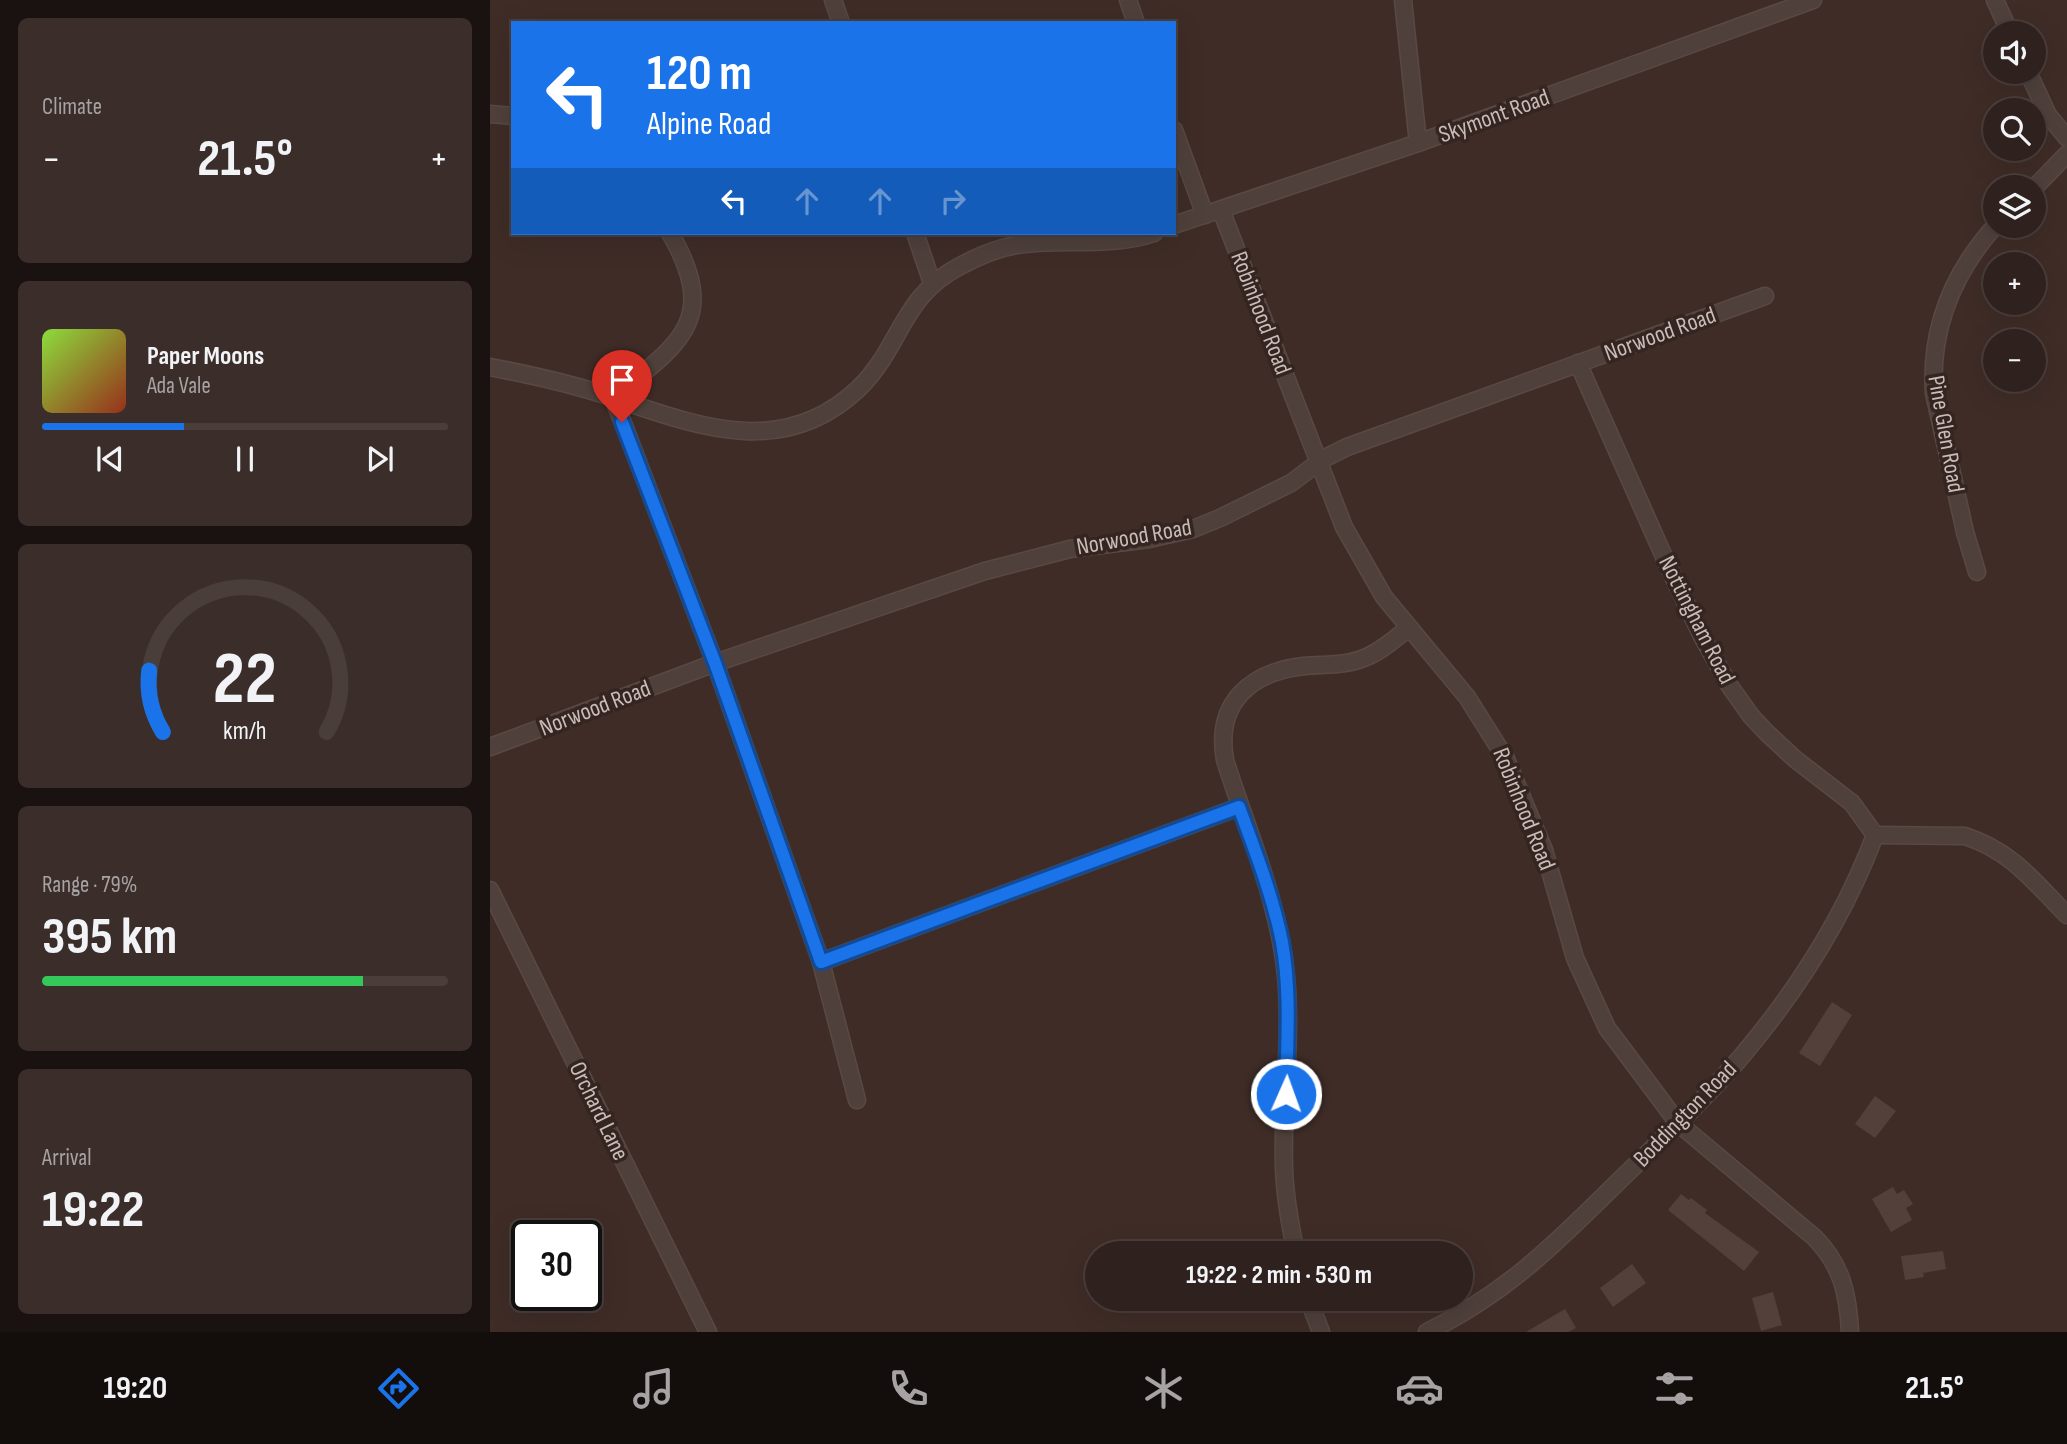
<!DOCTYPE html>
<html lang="en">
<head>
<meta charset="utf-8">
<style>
  :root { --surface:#2f211d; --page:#3b2e2a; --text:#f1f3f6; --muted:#a7a3a4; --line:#4a3e3b; --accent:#1a73e8 }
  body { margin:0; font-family:"Sofia Sans Condensed",sans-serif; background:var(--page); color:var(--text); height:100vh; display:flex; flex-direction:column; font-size:26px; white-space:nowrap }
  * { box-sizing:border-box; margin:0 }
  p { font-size:23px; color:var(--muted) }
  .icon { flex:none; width:38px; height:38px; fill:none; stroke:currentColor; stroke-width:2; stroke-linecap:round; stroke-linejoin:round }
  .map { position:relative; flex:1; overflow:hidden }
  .side { display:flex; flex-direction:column; gap:18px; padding:18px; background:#1a1210; width:490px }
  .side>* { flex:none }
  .guide { position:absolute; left:21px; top:21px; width:665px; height:214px; border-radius:0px; box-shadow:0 7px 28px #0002,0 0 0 2px var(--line); background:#1a73e8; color:#fff; overflow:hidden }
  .tools { position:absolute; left:1493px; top:21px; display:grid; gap:14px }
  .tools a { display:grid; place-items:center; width:63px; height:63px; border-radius:50%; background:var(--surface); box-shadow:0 7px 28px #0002,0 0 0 2px var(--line); font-size:35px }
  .speed { position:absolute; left:21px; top:1220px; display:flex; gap:14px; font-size:35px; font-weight:700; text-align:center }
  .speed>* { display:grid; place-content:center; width:91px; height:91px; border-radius:50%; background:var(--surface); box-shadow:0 7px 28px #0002,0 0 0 2px var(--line); line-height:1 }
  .speed .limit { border:4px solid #111; border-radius:10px; background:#fff; color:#111 }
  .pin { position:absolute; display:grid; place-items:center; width:60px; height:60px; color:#fff; margin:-72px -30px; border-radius:50% 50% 50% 0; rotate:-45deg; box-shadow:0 0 7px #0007 }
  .pin .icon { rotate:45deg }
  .me { position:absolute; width:77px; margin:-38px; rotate:2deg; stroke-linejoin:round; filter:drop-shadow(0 0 5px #0008) }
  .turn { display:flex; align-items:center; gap:24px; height:147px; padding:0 21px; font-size:32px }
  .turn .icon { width:91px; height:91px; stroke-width:2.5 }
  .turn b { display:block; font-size:49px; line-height:60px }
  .lanes { display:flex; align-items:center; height:66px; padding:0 21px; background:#0003; justify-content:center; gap:35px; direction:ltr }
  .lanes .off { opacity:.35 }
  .big { font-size:52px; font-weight:700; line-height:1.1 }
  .side .tile { flex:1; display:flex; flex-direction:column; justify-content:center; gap:10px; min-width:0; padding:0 24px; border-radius:10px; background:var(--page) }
  .side .dial { align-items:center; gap:0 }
  .dial svg { height:182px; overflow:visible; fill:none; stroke:var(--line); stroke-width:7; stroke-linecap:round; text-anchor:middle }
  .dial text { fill:var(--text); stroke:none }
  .song { display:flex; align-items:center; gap:21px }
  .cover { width:84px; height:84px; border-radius:10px; background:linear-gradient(135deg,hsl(90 70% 55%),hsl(10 70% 35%)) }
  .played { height:7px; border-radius:4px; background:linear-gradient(90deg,var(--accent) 35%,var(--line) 35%) }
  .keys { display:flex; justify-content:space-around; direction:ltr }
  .heat { display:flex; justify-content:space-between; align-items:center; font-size:38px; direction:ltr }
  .charge { height:10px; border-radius:5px; background:linear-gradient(90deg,#34c759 79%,var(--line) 0) }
  .trip { position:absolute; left:595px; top:1241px; width:388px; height:70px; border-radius:35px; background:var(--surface); box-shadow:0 7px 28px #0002,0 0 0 2px var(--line); font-weight:700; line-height:70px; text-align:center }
  .menu { display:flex; height:112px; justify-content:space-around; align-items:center; background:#130d0c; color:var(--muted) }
  .menu .icon { width:49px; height:49px }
  .menu .on { color:var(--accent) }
  .menu b { font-size:32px; color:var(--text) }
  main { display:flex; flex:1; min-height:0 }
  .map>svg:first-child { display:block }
</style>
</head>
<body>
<main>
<section class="side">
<div class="tile"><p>Climate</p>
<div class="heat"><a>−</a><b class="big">21.5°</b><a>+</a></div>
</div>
<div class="tile">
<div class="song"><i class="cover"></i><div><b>Paper Moons</b><p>Ada Vale</p></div></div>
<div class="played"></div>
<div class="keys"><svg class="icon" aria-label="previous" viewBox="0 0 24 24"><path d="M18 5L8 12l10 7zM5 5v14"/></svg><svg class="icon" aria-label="pause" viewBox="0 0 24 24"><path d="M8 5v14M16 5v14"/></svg><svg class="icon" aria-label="next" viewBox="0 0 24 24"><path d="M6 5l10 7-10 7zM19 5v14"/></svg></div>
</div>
<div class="tile dial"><svg viewBox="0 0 100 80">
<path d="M14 69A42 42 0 1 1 86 69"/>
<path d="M14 69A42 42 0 0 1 8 42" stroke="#1a73e8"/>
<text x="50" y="56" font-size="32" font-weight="700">22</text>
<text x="50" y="72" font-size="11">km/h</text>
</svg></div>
<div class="tile"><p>Range · 79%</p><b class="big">395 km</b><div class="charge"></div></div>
<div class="tile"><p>Arrival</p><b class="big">19:22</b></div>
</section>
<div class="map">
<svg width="1577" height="1332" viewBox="0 0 1577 1332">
  <rect width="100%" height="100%" fill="#3f2c27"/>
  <g fill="#54403a">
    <path d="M1342 1002 1362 1015 1330 1066 1309 1053Z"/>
    <path d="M1385 1096 1406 1111 1385 1138 1365 1124Z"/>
    <path d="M1403 1187 1407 1194 1414 1190 1423 1204 1416 1208 1422 1220 1401 1232 1382 1199Z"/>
    <path d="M1191 1194 1199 1200 1201 1198 1217 1210 1215 1213 1269 1252 1254 1271 1178 1210Z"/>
    <path d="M1453 1251 1456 1269 1433 1273 1434 1277 1415 1280 1411 1256Z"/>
    <path d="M1142 1264 1156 1283 1123 1307 1110 1288Z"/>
    <path d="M1283 1292 1292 1325 1271 1331 1262 1298Z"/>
    <path d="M1075 1309 1086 1328 1078 1332H1036Z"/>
  </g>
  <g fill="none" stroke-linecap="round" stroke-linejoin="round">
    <defs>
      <g id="minor">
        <path d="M343 0 351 23"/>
        <path d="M638 0 646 23"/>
        <path d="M913 0 928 143"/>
        <path d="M1505 0 1520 33"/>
        <path d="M1538 72 1558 115 1577 138"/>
        <path d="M0 114 23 116"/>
        <path d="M684 130 715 215"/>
        <path d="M1544 188 1577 154"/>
        <path d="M731 210 854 527 894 597 977 697 1016 759 1054 850 1085 958 1117 1028 1188 1123 1324 1237C1352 1265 1358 1294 1360 1332"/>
        <path d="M684 225 928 143 1323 0"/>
        <path d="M180 233C231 321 188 345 123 397L225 663 331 962 367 1100"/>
        <path d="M425 233 442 283"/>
        <path d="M1088 363 1179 568 1213 638 1239 685 1261 716 1276 732 1305 759 1362 803 1385 835"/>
        <path d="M0 367C42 375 83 384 124 398 207 426 293 460 368 389 412 347 410 296 472 265 489 256 507 248 527 245 572 238 620 248 664 233"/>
        <path d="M1487 572 1475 532 1444 393C1440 329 1463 273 1505 226"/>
        <path d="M0 747 225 663 495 571 580 549 659 539 703 529 730 518 801 483 833 459 857 447 1275 296"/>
        <path d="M1385 835 1475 836C1523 852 1543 881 1577 915"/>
        <path d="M0 890 218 1332"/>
        <path d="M331 962 749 807"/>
        <path d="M806 1253C800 1225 795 1197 794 1168 792 1104 802 1040 796 976 789 902 757 830 735 760 725 703 760 672 814 666 834 664 855 666 874 658 891 652 905 638 919 628"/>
        <path d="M818 1298 831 1332"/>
        <path d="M937 1332C1019 1292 1068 1241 1132 1178 1172 1139 1214 1100 1251 1057 1306 992 1355 915 1385 835"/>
      </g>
    </defs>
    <use href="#minor" stroke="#584945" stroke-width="19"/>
    <use href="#minor" stroke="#4f403b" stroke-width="16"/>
  </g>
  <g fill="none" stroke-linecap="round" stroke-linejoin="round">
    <defs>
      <path id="route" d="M132 422 225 663 331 962 749 807C765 851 783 896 792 942 801 992 797 1043 796 1094"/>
    </defs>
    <use href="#route" stroke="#114b97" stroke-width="18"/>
    <use href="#route" stroke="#1a73e8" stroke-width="12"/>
  </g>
  <g text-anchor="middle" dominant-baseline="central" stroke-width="7" stroke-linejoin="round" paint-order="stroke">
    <g font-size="24" fill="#c9bcb8" stroke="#342520">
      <text transform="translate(1004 116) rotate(-20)">Skymont Road</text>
      <text transform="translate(771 313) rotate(69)">Robinhood Road</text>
      <text transform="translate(1170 334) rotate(-20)">Norwood Road</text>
      <text transform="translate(1456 434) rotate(80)">Pine Glen Road</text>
      <text transform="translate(644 537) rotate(-10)">Norwood Road</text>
      <text transform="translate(1207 620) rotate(63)">Nottingham Road</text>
      <text transform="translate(105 708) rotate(-21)">Norwood Road</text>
      <text transform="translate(1034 809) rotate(68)">Robinhood Road</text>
      <text transform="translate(109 1111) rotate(64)">Orchard Lane</text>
      <text transform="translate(1195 1114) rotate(-46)">Boddington Road</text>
    </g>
  </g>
</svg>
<div class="tools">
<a><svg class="icon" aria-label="sound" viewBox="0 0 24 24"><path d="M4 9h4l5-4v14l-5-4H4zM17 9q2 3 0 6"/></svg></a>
<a><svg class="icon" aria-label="search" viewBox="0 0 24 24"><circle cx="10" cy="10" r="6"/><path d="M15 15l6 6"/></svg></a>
<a><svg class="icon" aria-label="layers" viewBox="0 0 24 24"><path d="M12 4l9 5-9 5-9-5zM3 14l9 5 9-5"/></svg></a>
<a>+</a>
<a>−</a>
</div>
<div class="speed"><div class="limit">30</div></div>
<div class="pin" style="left:132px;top:422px;background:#d93025"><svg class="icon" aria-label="arrive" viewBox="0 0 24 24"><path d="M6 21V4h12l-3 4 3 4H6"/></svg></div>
<svg class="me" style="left:796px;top:1094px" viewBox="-20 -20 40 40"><circle r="17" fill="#1a73e8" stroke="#fff" stroke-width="3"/><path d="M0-11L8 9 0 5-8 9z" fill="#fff"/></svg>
<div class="trip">19:22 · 2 min · 530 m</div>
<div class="guide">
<div class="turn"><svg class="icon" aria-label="left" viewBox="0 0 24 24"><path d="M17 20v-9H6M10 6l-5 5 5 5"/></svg><div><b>120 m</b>Alpine Road</div></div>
<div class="lanes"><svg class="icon" aria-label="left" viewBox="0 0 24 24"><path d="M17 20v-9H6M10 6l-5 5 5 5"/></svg><svg class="icon off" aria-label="ahead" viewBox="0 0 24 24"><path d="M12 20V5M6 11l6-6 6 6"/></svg><svg class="icon off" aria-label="ahead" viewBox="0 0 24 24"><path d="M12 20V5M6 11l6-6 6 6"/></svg><svg class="icon off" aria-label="right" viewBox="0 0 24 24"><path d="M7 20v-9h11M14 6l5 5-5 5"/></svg></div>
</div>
</div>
</main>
<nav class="menu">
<b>19:20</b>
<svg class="icon on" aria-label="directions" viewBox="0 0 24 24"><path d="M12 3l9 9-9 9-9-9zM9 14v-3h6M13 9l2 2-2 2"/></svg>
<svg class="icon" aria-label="music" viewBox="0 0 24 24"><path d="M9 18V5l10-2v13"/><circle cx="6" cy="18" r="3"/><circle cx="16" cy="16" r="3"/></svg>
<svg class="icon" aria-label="phone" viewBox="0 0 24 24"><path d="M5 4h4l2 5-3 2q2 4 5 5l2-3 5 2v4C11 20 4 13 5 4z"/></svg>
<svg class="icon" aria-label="climate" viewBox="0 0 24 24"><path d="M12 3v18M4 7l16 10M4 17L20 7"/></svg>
<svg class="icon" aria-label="car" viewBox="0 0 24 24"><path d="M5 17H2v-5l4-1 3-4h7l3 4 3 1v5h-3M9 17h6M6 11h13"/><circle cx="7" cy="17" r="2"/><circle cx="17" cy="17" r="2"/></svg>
<svg class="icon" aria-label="filters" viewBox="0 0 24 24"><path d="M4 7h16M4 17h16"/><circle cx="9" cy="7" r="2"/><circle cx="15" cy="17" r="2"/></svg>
<b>21.5°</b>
</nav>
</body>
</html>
